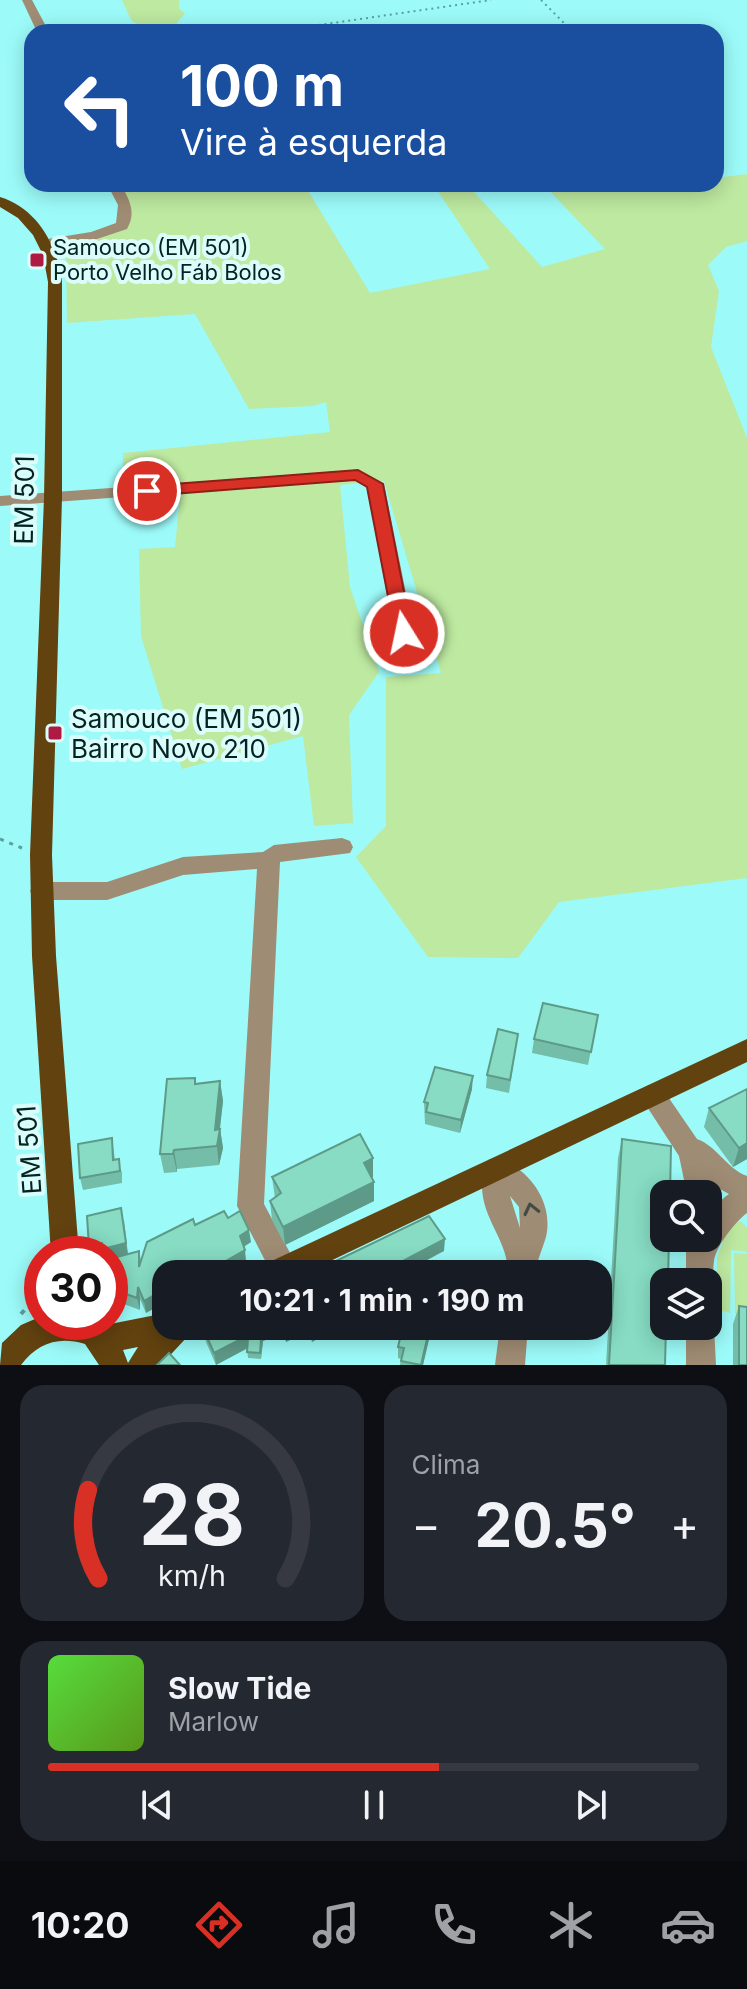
<!DOCTYPE html>
<html lang="pt">
<head>
<meta charset="utf-8">
<style>
  :root { --surface:#171b24; --page:#242831; --text:#f1f3f6; --muted:#9ea1a6; --line:#363941; --accent:#d93025 }
  body { margin:0; font-family:Inter,sans-serif; background:var(--page); color:var(--text); height:100vh; display:flex; flex-direction:column; font-size:30px; white-space:nowrap }
  * { box-sizing:border-box; margin:0 }
  p { font-size:26px; color:var(--muted) }
  .icon { flex:none; width:44px; height:44px; fill:none; stroke:currentColor; stroke-width:2; stroke-linecap:round; stroke-linejoin:round }
  .map { position:relative; height:1365px; overflow:hidden }
  .details { display:flex; flex-direction:column; gap:20px; padding:20px; background:#0d0f14; flex:1 }
  .details>* { flex:none }
  .banner { position:absolute; left:24px; top:24px; width:700px; height:168px; border-radius:24px; box-shadow:0 4px 20px #0003; background:#1a4fa0; color:#fff; overflow:hidden }
  .controls { position:absolute; left:650px; top:1180px; display:grid; gap:16px }
  .controls a { display:grid; place-items:center; width:72px; height:72px; border-radius:16px; background:var(--surface); box-shadow:0 4px 20px #0003; font-size:40px }
  .speed { position:absolute; left:24px; top:1236px; display:flex; gap:16px; font-size:40px; font-weight:700; text-align:center }
  .speed>* { display:grid; place-content:center; width:104px; height:104px; border-radius:50%; background:var(--surface); box-shadow:0 4px 20px #0003; line-height:1 }
  .speed .limit { border:12px solid #d22; background:#fff; color:#111 }
  .pin { position:absolute; display:grid; place-items:center; width:68px; height:68px; color:#fff; margin:-34px; border:4px solid #fff; border-radius:50%; box-shadow:0 2px 8px #0007 }
  .me { position:absolute; width:88px; margin:-44px; rotate:350deg; stroke-linejoin:round; filter:drop-shadow(0 0 6px #0008) }
  .turn { display:flex; align-items:center; gap:28px; height:168px; padding:0 24px; font-size:36px }
  .turn .icon { width:104px; height:104px; stroke-width:2.5 }
  .turn b { display:block; font-size:56px; line-height:68px }
  .big { font-size:60px; font-weight:700; line-height:1.1 }
  .details .tile { flex:1; display:flex; flex-direction:column; justify-content:center; gap:12px; min-width:0; padding:0 28px; border-radius:24px; background:var(--page) }
  .details .dial { align-items:center; gap:0 }
  .dial svg { height:208px; overflow:visible; fill:none; stroke:var(--line); stroke-width:7; stroke-linecap:round; text-anchor:middle }
  .dial text { fill:var(--text); stroke:none }
  .song { display:flex; align-items:center; gap:24px }
  .cover { width:96px; height:96px; border-radius:12px; background:linear-gradient(135deg,hsl(110 70% 55%),hsl(90 70% 35%)) }
  .played { height:8px; border-radius:4px; background:linear-gradient(90deg,var(--accent) 60%,var(--line) 60%) }
  .keys { display:flex; justify-content:space-around; direction:ltr }
  .heat { display:flex; justify-content:space-between; align-items:center; font-size:44px; direction:ltr }
  .details .tiles { flex:1; display:grid; gap:20px; grid-template-columns:1fr 1fr }
  .tile:last-child { grid-column:span 2 }
  .trip { position:absolute; left:152px; top:1260px; width:460px; height:80px; border-radius:24px; background:var(--surface); box-shadow:0 4px 20px #0003; font-weight:700; line-height:80px; text-align:center }
  .tab-bar { display:flex; height:128px; justify-content:space-around; align-items:center; background:#090b0e; color:var(--muted) }
  .tab-bar .icon { width:56px; height:56px }
  .tab-bar .on { color:var(--accent) }
  .tab-bar b { font-size:36px; color:var(--text) }
  .map>svg:first-child { display:block }
</style>
</head>
<body>
<div class="map">
<svg width="747" height="1365" viewBox="0 0 747 1365">
  <rect width="100%" height="100%" fill="#9cfbf9"/>
  <g fill="#bde9a0">
    <path d="M122 0H179V8L185 14 177 22V32H147L131 20Z"/>
    <path d="M747 174V241L726 247 708 265 719 291 711 347 747 438V878L559 902 518 958 428 957 356 857 386 826V677L441 673 384 481 340 485 350 587 379 672 349 715 353 823 314 826 303 736 182 769 141 636 139 549 175 547 180 496 123 500V453L330 432 326 402 313 406 249 409 195 314 67 323 66 253 60 241 122 226 114 184H304L370 293 490 269 433 184H467L542 267 605 249 543 184 596 187 716 184V178Z"/>
    <path d="M741 1221 747 1228V1252L731 1250 730 1313 718 1310 717 1258 728 1226Z"/>
    <path d="M734 1253 747 1254V1315L735 1314Z"/>
  </g>
  <g fill="none" stroke-linecap="round" stroke-linejoin="round">
    <g stroke="#5b9f9e" stroke-width="2" stroke-dasharray="2 4" stroke-linecap="butt">
      <path d="M541 0 573 32"/>
      <path d="M271 32 491 0"/>
    </g>
    <path stroke="#5b9f9e" stroke-width="3" stroke-dasharray="4 6" stroke-linecap="butt" d="M0 839 22 848"/>
    <path stroke="#5b9f9e" stroke-width="4" stroke-dasharray="5 8" stroke-linecap="butt" d="M21 1314 29 1305 38 1306"/>
    <g fill="#9f8c74" fill-rule="evenodd">
      <path d="M22 0H32L49 32H37Z"/>
      <path d="M107 184H121C129 200 137 212 127 229L94 240 41 246V240L91 232 116 223 118 205Z"/>
      <path d="M358 470 384 484 414 633 411 638 404 640 394 633 367 487 355 480 0 506V496Z"/>
      <path d="M342 838 350 841 353 847 350 853 280 862 264 1204 298 1268 295 1274H272L237 1206 257 869 183 875 107 900H41L33 897 30 891 33 885 41 882H107L183 857 263 852 274 845Z"/>
      <path d="M653 1085 662 1088 697 1139C717 1146 727 1169 747 1176V1213C735 1222 716 1246 714 1261 712 1274 716 1282 708 1292V1282H686V1242L688 1238H708C708 1218 712 1206 729 1194L713 1185V1194L708 1203V1194H687L679 1156 640 1096 644 1088Z"/>
      <path d="M497 1157C529 1169 554 1202 546 1237 542 1250 537 1261 535 1274H507C512 1238 466 1208 488 1160ZM510 1196 519 1207 520 1228Z"/>
      <path d="M708 1315 714 1326 716 1365H686V1326H708Z"/>
      <path d="M500 1326H528L525 1365H495Z"/>
    </g>
    <g fill="#62420f" fill-rule="evenodd">
      <path d="M0 197C38 209 57 245 62 282V498L52 855 56 956 79 1254H51L32 956 30 855 44 498 48 282 43 255 33 235 18 218 0 207Z"/>
      <path d="M747 1039V1062L303 1274H259L263 1265Z"/>
      <path d="M166 1313V1326H192L188 1336 161 1365H99L85 1344C58 1336 38 1343 21 1365H0L2 1343 21 1325 42 1316V1322H103L105 1325ZM138 1347 128 1363 123 1350Z"/>
    </g>
  </g>
  <g fill="#74bda8">
    <path d="M598 1015 588 1065 532 1053 534 1039Z"/>
    <path d="M518 1034 509 1093 486 1088 487 1075Z"/>
    <path d="M195 1078 196 1084 220 1081 223 1101 220 1129 223 1148 219 1165 177 1169V1172L164 1173 160 1154Z"/>
    <path d="M472 1089 460 1133 425 1124 424 1102Z"/>
    <path d="M709 1108 747 1159 733 1167 704 1127Z"/>
    <path d="M112 1138 115 1160 122 1172V1183L83 1190 80 1178Z"/>
    <path d="M622 1139 665 1365H606L618 1158Z"/>
    <path d="M272 1177H373H372L374 1182V1201L285 1245 272 1220 270 1201 275 1198Z"/>
    <path d="M228 1218 251 1242 244 1247 246 1262 166 1274 146 1313 140 1299V1310L110 1299V1254L124 1220 128 1254 139 1251 141 1260 195 1225Z"/>
    <path d="M739 1306 747 1365H733V1324Z"/>
    <path d="M249 1326H339L312 1342 308 1331 286 1342 283 1333 263 1341 261 1359 248 1358 247 1348 216 1365 206 1342 204 1330 248 1343Z"/>
    <path d="M403 1326H432L423 1365H400L401 1359 398 1358V1347Z"/>
  </g>
  <g fill="#5e9a88">
    <path d="M473 1076 472 1089 460 1133 461 1120Z"/>
    <path d="M220 1081 223 1101 219 1135 220 1129 223 1148 219 1165 215 1130Z"/>
    <path d="M747 1143V1159L733 1167 739 1148Z"/>
    <path d="M174 1150 177 1169V1172L173 1154Z"/>
    <path d="M373 1158V1177L364 1182V1163Z"/>
    <path d="M374 1182V1201L285 1245 283 1227Z"/>
    <path d="M121 1208 128 1255 110 1260V1254H91L89 1247 102 1243Z"/>
    <path d="M249 1230 251 1242 241 1248 240 1236Z"/>
    <path d="M445 1239 444 1251 401 1274H378Z"/>
    <path d="M245 1250 246 1262 226 1274H203Z"/>
    <path d="M138 1287 140 1299V1310L137 1298Z"/>
    <path d="M166 1288V1302L146 1313 144 1301Z"/>
    <path d="M269 1326H282L283 1333 263 1341 261 1359 262 1329Z"/>
    <path d="M292 1326H307L308 1331 286 1342 285 1330Z"/>
    <path d="M319 1326H339L312 1342 311 1331Z"/>
    <path d="M430 1326H432L423 1365H421Z"/>
    <path d="M247 1336 248 1348 216 1365 214 1353Z"/>
  </g>
  <g fill="#87dcc3" stroke="#5e9a88" stroke-width="2">
    <path d="M543 1003 598 1015 591 1052 534 1039Z"/>
    <path d="M498 1029 518 1034 510 1080 487 1075Z"/>
    <path d="M435 1067 473 1076 461 1120 426 1112 428 1103 424 1102Z"/>
    <path d="M195 1078V1084L220 1081 215 1130 220 1129 217 1146 174 1150 173 1154H160L167 1079Z"/>
    <path d="M747 1089V1143L739 1148 709 1108Z"/>
    <path d="M360 1134 373 1158 364 1163 374 1182 283 1227 270 1201 281 1193 272 1177Z"/>
    <path d="M112 1138 113 1160 119 1159 120 1171 80 1178 78 1144Z"/>
    <path d="M622 1139 671 1146 670 1194H664V1238H669L668 1282H664V1326H666L665 1365H609Z"/>
    <path d="M121 1208 126 1243 103 1249 102 1243 89 1247 87 1216Z"/>
    <path d="M224 1211 228 1218 240 1211 249 1230 240 1236 245 1250 203 1274H166V1288L144 1301 138 1287 137 1298 110 1288V1259L139 1251V1267L147 1242 193 1219 195 1225Z"/>
    <path d="M429 1216 445 1239 378 1274H309Z"/>
    <path d="M739 1306 747 1307V1365H739Z"/>
    <path d="M210 1326H242L247 1336 214 1353 204 1330Z"/>
    <path d="M249 1326H262L260 1353 247 1352Z"/>
    <path d="M310 1326H319L311 1331Z"/>
    <path d="M403 1326H430L421 1365 401 1361 404 1348 398 1347Z"/>
    <path d="M169 1353 180 1365H157Z"/>
  </g>
  <defs><path id="oneway-chevron" d="M-2-3.5L2.5 0L-2 3.5" fill="none" stroke-width="1.6" stroke-linecap="round" stroke-linejoin="round" transform="scale(2)"/></defs>
  <use stroke="#414c43" href="#oneway-chevron" transform="translate(531 1209) rotate(-103)"/>
  <path fill="#d93025" stroke="#8d1f18" stroke-width="2" d="M358 470 383 484 412 633 410 637H397L395 633 367 487 355 480 147 496 139 491 147 486Z"/>
  <g fill="#ae1a41" stroke="#dafdfc" stroke-width="3">
    <rect x="29" y="252" width="16" height="16" rx="4"/>
    <rect x="47" y="725" width="16" height="16" rx="4"/>
  </g>
  <g text-anchor="middle" dominant-baseline="central" stroke-width="8" stroke-linejoin="round" paint-order="stroke">
    <g font-size="22" fill="#032222" stroke="#dafdfc" text-anchor="start">
      <text x="53" y="247">Samouco (EM 501)<tspan x="53" dy="25">Porto Velho Fáb Bolos</tspan></text>
    </g>
    <g font-size="26" fill="#032222" stroke="#dafdfc">
      <text transform="translate(24 500) rotate(-89)">EM 501</text>
      <text transform="translate(29 1150) rotate(-94)">EM 501</text>
    </g>
    <g font-size="26" fill="#032222" stroke="#dafdfc" text-anchor="start">
      <text x="71" y="718">Samouco (EM 501)<tspan x="71" dy="30">Bairro Novo 210</tspan></text>
    </g>
  </g>
</svg>
<div class="controls">
<a><svg class="icon" aria-label="search" viewBox="0 0 24 24"><circle cx="10" cy="10" r="6"/><path d="M15 15l6 6"/></svg></a>
<a><svg class="icon" aria-label="layers" viewBox="0 0 24 24"><path d="M12 4l9 5-9 5-9-5zM3 14l9 5 9-5"/></svg></a>
</div>
<div class="speed"><div class="limit">30</div></div>
<div class="pin" style="left:147px;top:491px;background:#d93025"><svg class="icon" aria-label="arrive" viewBox="0 0 24 24"><path d="M6 21V4h12l-3 4 3 4H6"/></svg></div>
<svg class="me" style="left:404px;top:633px" viewBox="-20 -20 40 40"><circle r="17" fill="#d93025" stroke="#fff" stroke-width="3"/><path d="M0-11L8 9 0 5-8 9z" fill="#fff"/></svg>
<div class="trip">10:21 · 1 min · 190 m</div>
<div class="banner">
<div class="turn"><svg class="icon" aria-label="left" viewBox="0 0 24 24"><path d="M17 20v-9H6M10 6l-5 5 5 5"/></svg><div><b>100 m</b>Vire à esquerda</div></div>
</div>
</div>
<section class="details">
<div class="tiles">
<div class="tile dial"><svg viewBox="0 0 100 80">
<path d="M14 69A42 42 0 1 1 86 69"/>
<path d="M14 69A42 42 0 0 1 10 35" stroke="#d93025"/>
<text x="50" y="56" font-size="32" font-weight="700">28</text>
<text x="50" y="72" font-size="11">km/h</text>
</svg></div>
<div class="tile"><p>Clima</p>
<div class="heat"><a>−</a><b class="big">20.5°</b><a>+</a></div>
</div>
<div class="tile">
<div class="song"><i class="cover"></i><div><b>Slow Tide</b><p>Marlow</p></div></div>
<div class="played"></div>
<div class="keys"><svg class="icon" aria-label="previous" viewBox="0 0 24 24"><path d="M18 5L8 12l10 7zM5 5v14"/></svg><svg class="icon" aria-label="pause" viewBox="0 0 24 24"><path d="M8 5v14M16 5v14"/></svg><svg class="icon" aria-label="next" viewBox="0 0 24 24"><path d="M6 5l10 7-10 7zM19 5v14"/></svg></div>
</div>
</div>
</section>
<nav class="tab-bar">
<b>10:20</b>
<svg class="icon on" aria-label="directions" viewBox="0 0 24 24"><path d="M12 3l9 9-9 9-9-9zM9 14v-3h6M13 9l2 2-2 2"/></svg>
<svg class="icon" aria-label="music" viewBox="0 0 24 24"><path d="M9 18V5l10-2v13"/><circle cx="6" cy="18" r="3"/><circle cx="16" cy="16" r="3"/></svg>
<svg class="icon" aria-label="phone" viewBox="0 0 24 24"><path d="M5 4h4l2 5-3 2q2 4 5 5l2-3 5 2v4C11 20 4 13 5 4z"/></svg>
<svg class="icon" aria-label="climate" viewBox="0 0 24 24"><path d="M12 3v18M4 7l16 10M4 17L20 7"/></svg>
<svg class="icon" aria-label="car" viewBox="0 0 24 24"><path d="M5 17H2v-5l4-1 3-4h7l3 4 3 1v5h-3M9 17h6M6 11h13"/><circle cx="7" cy="17" r="2"/><circle cx="17" cy="17" r="2"/></svg>
</nav>
</body>
</html>
